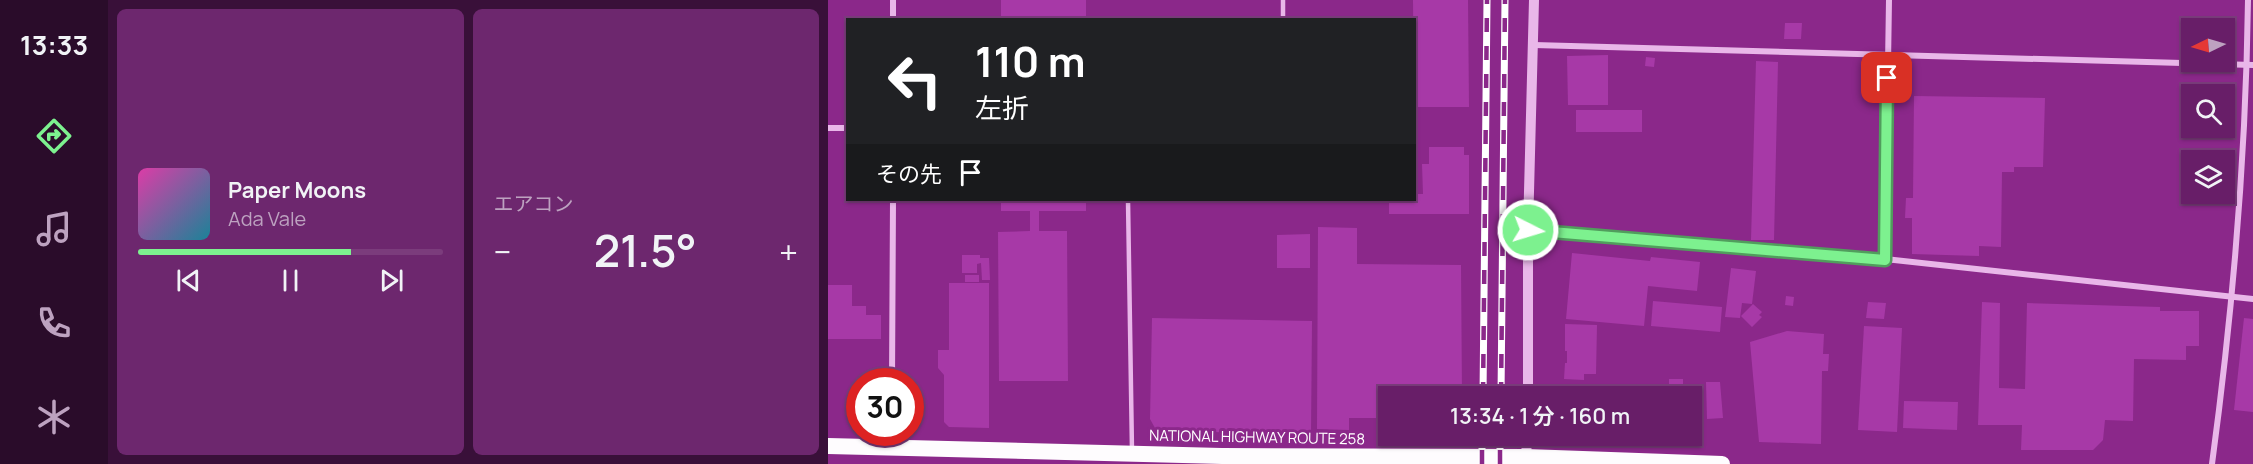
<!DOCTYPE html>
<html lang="ja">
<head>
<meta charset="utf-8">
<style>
  :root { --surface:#681e68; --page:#6d276e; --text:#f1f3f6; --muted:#bda2c0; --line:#7b3c7c; --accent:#7df18f }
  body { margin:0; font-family:Manrope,"Noto Sans JP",sans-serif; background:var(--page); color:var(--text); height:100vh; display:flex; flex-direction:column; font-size:22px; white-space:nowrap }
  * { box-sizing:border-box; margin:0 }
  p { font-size:20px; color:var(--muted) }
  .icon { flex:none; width:33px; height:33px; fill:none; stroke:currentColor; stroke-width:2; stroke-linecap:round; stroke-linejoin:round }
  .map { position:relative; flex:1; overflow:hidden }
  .side { display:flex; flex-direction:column; gap:9px; padding:9px; background:#391039; width:720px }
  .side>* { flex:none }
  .banner { position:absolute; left:18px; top:18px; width:570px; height:183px; border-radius:0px; box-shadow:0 2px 4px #0004,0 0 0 2px var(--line); background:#202124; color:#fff; overflow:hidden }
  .needle { width:39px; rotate:265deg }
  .controls { position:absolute; left:1353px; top:18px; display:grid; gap:12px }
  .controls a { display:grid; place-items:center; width:54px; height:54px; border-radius:0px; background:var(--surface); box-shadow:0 2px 4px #0004,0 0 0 2px var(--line); font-size:30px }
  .speed { position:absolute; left:18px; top:368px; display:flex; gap:12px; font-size:30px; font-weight:700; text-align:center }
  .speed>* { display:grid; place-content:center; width:78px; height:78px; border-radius:50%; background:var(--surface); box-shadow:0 2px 4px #0004,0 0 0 2px var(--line); line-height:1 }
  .speed .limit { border:9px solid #d22; background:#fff; color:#111 }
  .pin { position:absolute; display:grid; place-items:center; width:51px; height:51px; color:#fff; margin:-26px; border-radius:12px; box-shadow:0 3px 9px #0006 }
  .me { position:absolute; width:66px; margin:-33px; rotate:95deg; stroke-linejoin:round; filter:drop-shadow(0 0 4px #0008) }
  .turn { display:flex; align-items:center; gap:21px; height:126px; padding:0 30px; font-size:27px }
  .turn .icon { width:78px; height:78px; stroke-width:2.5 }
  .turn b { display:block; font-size:42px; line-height:51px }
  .then { display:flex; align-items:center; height:57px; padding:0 30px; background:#0003; gap:12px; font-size:22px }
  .big { font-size:45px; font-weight:600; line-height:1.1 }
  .side .widget { flex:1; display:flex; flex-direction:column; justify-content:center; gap:9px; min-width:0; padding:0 21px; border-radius:9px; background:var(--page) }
  .song { display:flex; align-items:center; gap:18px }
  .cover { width:72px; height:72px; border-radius:9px; background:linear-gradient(135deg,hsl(320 70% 55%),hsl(190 70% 35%)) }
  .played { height:6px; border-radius:3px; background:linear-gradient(90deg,var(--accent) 70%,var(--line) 70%) }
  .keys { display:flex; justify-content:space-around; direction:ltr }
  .heat { display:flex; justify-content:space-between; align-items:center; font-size:33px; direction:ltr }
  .side .tiles { flex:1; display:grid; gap:9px; grid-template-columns:repeat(2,1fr) }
  .trip { position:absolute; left:550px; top:386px; width:324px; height:60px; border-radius:0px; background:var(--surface); box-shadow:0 2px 4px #0004,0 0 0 2px var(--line); font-weight:600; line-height:60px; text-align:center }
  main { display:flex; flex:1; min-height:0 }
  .tab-bar { display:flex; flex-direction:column; width:108px; justify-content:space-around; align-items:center; background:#2a0c2a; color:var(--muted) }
  .tab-bar .icon { width:42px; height:42px }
  .tab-bar .on { color:var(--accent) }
  .tab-bar b { font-size:27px; color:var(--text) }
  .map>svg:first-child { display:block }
</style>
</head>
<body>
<main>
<nav class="tab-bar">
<b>13:33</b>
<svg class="icon on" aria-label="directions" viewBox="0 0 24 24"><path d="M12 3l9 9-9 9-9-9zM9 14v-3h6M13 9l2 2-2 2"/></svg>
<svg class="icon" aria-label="music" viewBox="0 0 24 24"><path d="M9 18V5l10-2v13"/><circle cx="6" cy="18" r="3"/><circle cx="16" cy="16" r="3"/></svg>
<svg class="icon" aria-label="phone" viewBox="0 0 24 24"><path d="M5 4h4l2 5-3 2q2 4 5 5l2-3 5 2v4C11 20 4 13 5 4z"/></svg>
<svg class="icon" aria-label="climate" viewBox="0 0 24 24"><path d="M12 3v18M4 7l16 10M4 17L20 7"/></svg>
</nav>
<section class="side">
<div class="tiles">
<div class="widget">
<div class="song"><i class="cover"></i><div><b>Paper Moons</b><p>Ada Vale</p></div></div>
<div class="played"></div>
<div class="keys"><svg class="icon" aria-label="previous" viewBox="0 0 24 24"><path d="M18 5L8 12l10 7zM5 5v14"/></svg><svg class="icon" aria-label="pause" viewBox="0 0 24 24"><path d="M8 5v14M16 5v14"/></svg><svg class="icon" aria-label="next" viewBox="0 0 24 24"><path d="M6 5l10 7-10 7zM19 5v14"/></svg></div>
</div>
<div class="widget"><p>エアコン</p>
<div class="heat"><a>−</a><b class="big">21.5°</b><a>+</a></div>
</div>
</div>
</section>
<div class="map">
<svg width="1425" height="464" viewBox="0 0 1425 464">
  <rect width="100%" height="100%" fill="#8b288a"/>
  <g fill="#a739a7">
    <rect x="173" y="0" width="85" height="20"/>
    <path d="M585 0H640L641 107H586Z"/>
    <path d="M957 23H974L973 39H956Z"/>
    <path d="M780 55V105H740L739 56Z"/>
    <path d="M818 57 827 58 826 67 817 66Z"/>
    <path d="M928 61 950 62 946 240H923Z"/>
    <path d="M1086 96 1217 98 1215 167H1186V172H1174L1173 247 1151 246V256L1084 254V218H1077L1078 198H1085Z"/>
    <rect x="748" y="110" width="66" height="22"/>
    <path d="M601 147H636V155H641V214H561V200H586V194H595L594 164H601Z"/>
    <path d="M173 200H258V211H211V231H239L240 381H171L170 232 202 231V211H173Z"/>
    <path d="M490 227 529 228V264L633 265 634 396H561V418H521V430L489 429Z"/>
    <path d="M482 234V268H449V235Z"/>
    <path d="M744 253 822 261 823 257 872 262 869 291 820 286 816 326 738 319Z"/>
    <path d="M134 255H152V258H161L162 280H154L153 263 149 264V273H134Z"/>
    <path d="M903 268 928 271 924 304 914 303 912 318 897 317Z"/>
    <rect x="137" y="275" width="14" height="7"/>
    <path d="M121 283H161V428L121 427 116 422V375L110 368V350H121Z"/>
    <path d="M0 285H24V306H38V315H53V339H0Z"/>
    <path d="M958 296 966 297 965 306 957 305Z"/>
    <path d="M825 301 894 307 892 332 823 326Z"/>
    <path d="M1040 302 1058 303 1056 319 1038 318Z"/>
    <path d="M1154 302 1172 303 1171 388 1197 389 1199 303 1332 307V311H1371V346H1358V360L1306 359 1305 421 1277 420 1275 440 1265 450H1193L1194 425H1150Z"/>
    <path d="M925 304 934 312 931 315 934 317 924 327 913 316Z"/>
    <path d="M324 318 484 321 483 434 332 431 327 428 322 419Z"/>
    <path d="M1416 318 1425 319V412L1406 410Z"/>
    <path d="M737 324 769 325 768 374H756V380L736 379 737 363H739V351H737Z"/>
    <path d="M1036 326 1074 328 1069 432 1030 430Z"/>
    <path d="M959 331 996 334 995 354H1001L1000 371H994L993 444 931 442 922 342Z"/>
    <path d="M841 379H855V386H859V394H866V402H875L874 441 839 440V435H864V396H841Z"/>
    <path d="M878 382H892L895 418 879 419Z"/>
    <path d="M1076 401 1130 402 1129 430 1075 428Z"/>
  </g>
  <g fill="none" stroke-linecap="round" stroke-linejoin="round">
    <g stroke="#e9b7e9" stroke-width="4.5">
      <path d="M455 0V20"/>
      <path d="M300 200 304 451"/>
    </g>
    <g stroke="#e9b7e9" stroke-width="6">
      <path d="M65 0V20"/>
      <path d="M706 45 1425 65"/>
      <path d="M0 128H20"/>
      <path d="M700 230 1057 259 1425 299"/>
      <path d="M1057 259 1061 0"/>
      <path d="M64 381 65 200"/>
      <path d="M63 446V432"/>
      <path d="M1384 464C1405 309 1418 156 1420 0"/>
    </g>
    <g stroke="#e9b7e9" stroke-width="10">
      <path d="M700 396V230L706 0"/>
      <path d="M698 461 699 435"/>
    </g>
    <path stroke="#fefcfe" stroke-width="16" d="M0 446 394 456 699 457 894 464"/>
    <defs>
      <g id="rail">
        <path d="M655 396 659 0"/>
        <path d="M673 396 677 0"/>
        <path d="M654 464V435"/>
        <path d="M672 464V435"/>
      </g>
    </defs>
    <use href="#rail" stroke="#fff" stroke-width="7"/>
    <use href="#rail" stroke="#8b288a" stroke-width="4.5" stroke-dasharray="14" stroke-linecap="butt"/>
  </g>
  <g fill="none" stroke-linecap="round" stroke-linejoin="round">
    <defs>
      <path id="route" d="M700 230 1057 260 1059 78"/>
    </defs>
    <use href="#route" stroke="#519d5d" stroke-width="15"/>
    <use href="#route" stroke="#7df18f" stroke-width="10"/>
  </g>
  <g text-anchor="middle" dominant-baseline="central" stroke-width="6" stroke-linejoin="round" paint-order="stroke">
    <g font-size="15" fill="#fff" stroke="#8b288a">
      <text transform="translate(429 437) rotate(1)">NATIONAL HIGHWAY ROUTE 258</text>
    </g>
  </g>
</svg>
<div class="controls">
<a><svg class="needle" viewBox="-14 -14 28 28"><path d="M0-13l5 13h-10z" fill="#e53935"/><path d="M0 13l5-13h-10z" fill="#bda2c0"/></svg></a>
<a><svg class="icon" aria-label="search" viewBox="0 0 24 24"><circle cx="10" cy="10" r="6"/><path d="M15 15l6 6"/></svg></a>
<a><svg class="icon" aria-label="layers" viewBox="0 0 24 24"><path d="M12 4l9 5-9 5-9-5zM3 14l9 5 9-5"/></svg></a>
</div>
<div class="speed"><div class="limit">30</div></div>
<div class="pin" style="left:1059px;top:78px;background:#d93025"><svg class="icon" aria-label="arrive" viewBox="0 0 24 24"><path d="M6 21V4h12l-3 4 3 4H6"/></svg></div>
<svg class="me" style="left:700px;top:230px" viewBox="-20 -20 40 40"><circle r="17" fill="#7df18f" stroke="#fff" stroke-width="3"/><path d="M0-11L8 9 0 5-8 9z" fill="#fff"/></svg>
<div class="trip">13:34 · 1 分 · 160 m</div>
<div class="banner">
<div class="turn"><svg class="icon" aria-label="left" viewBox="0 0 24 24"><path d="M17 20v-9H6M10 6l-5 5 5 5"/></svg><div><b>110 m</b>左折</div></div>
<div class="then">その先<svg class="icon" aria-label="arrive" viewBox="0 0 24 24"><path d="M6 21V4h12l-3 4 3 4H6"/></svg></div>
</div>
</div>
</main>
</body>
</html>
